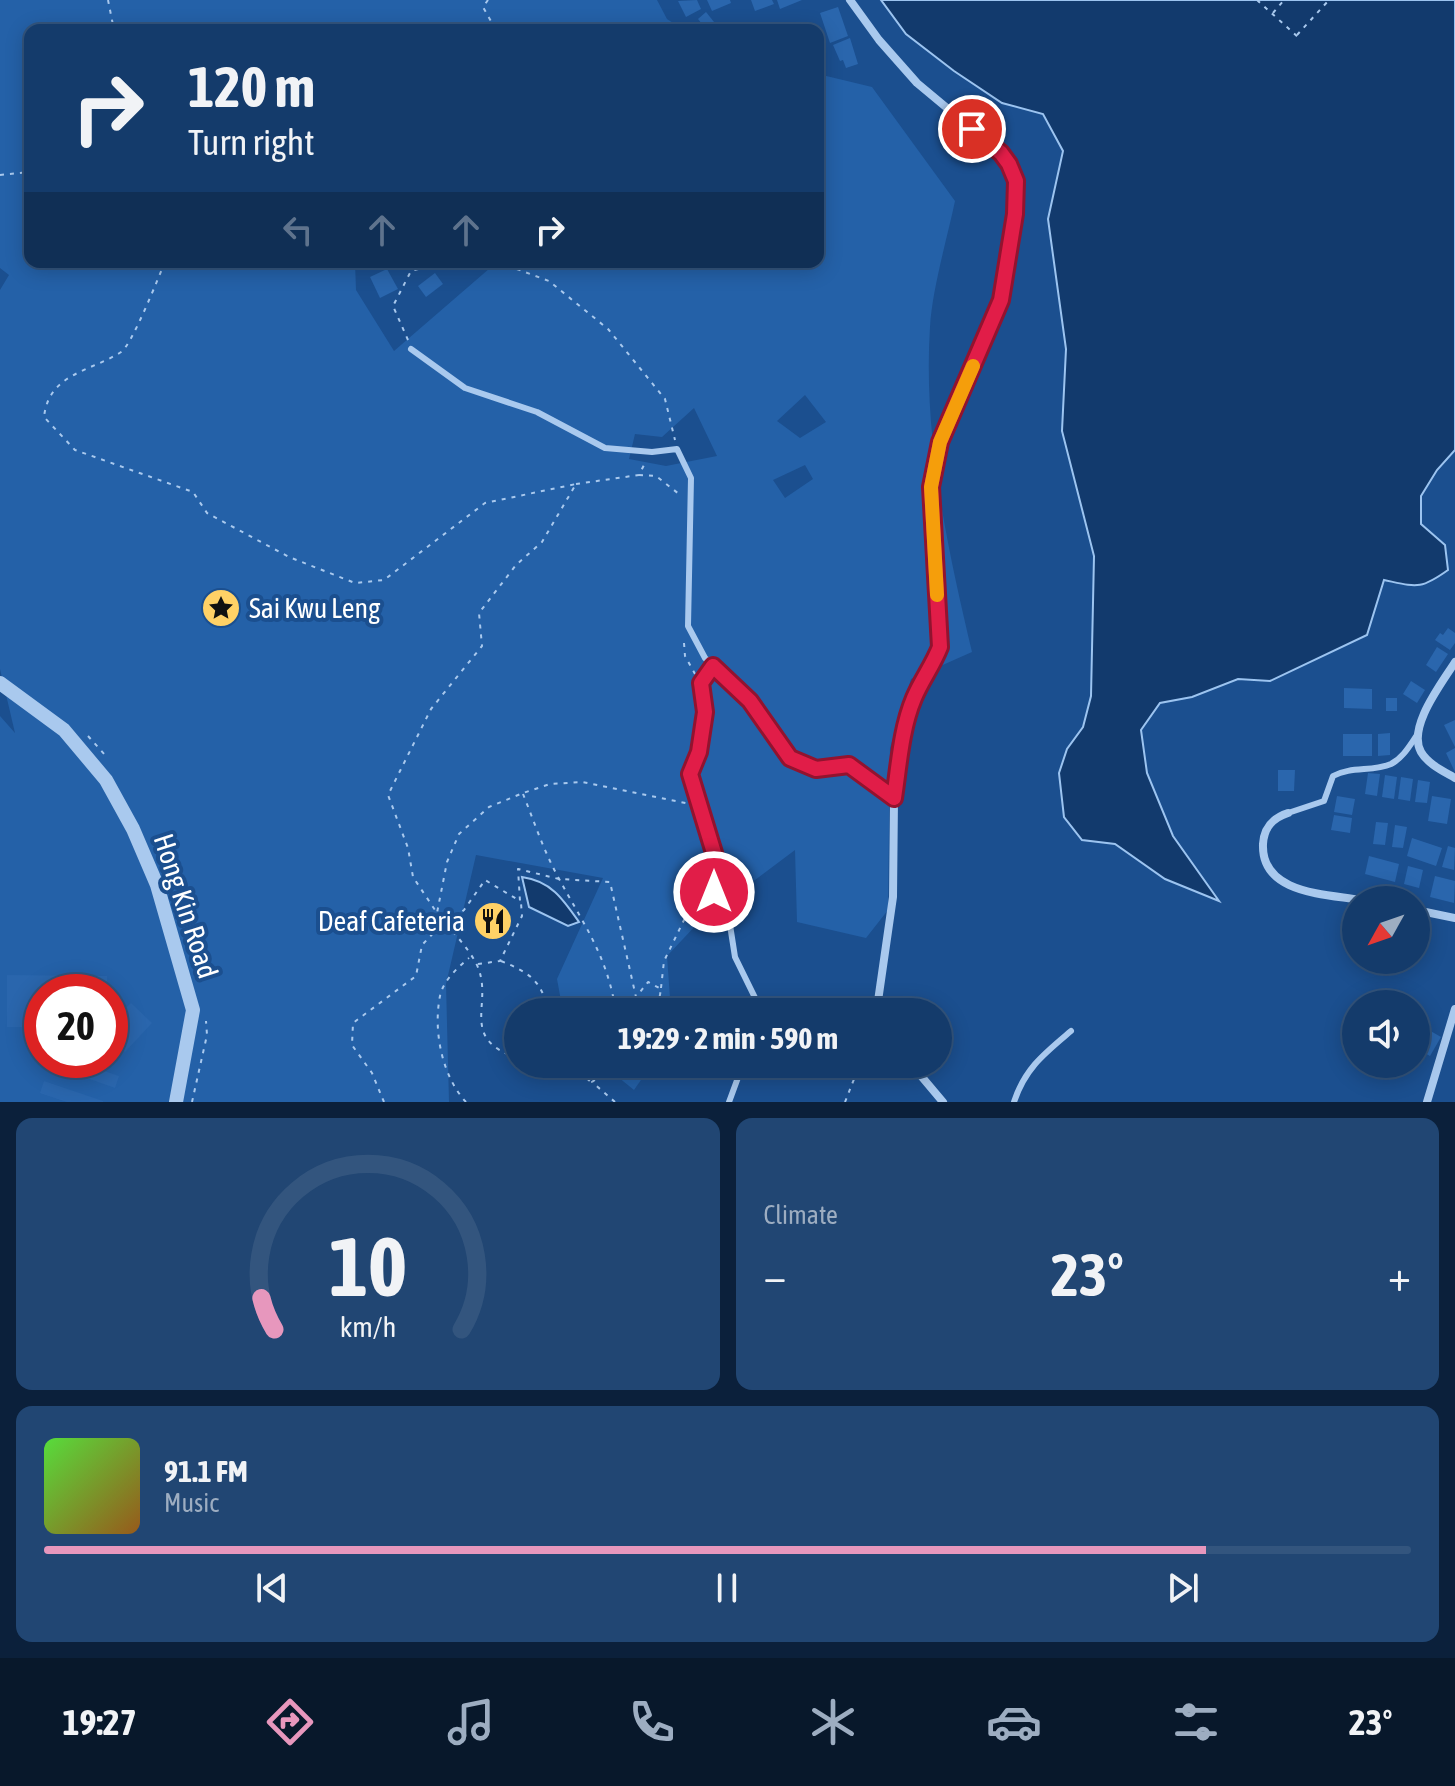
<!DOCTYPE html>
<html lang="en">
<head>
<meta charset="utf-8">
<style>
  :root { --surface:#143b6b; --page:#214673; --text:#f1f3f6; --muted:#9dadc1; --line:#33557e; --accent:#e797bd }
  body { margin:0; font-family:"Asap Condensed",sans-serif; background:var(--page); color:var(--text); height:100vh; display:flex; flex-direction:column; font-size:30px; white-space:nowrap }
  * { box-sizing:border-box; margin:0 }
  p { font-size:26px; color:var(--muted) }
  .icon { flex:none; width:44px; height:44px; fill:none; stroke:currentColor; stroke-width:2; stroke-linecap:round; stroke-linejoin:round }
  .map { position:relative; height:1102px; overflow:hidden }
  .sheet { display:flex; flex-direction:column; gap:16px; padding:16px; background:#0b203b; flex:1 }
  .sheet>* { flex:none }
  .hud { position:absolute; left:24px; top:24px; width:800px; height:244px; border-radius:16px; box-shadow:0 4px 20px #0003,0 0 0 2px var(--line); background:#143b6b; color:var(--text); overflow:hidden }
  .needle { width:52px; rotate:230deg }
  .buttons { position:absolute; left:1342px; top:886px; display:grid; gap:16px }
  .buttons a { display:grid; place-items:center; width:88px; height:88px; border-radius:50%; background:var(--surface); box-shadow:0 4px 20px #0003,0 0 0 2px var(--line); font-size:40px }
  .speed { position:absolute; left:24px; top:974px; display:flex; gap:16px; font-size:40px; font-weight:700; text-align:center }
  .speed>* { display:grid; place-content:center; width:104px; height:104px; border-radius:50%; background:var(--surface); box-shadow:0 4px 20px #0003,0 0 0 2px var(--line); line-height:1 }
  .speed .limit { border:12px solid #d22; background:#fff; color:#111 }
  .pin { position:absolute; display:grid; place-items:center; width:68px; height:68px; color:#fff; margin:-34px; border:4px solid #fff; border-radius:50%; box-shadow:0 2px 8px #0007 }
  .me { position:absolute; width:88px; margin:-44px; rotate:0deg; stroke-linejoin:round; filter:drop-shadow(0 0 6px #0008) }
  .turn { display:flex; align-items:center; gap:28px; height:168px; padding:0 32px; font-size:36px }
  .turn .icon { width:104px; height:104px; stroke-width:2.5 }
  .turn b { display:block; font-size:56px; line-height:68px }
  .lanes { display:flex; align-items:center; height:76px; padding:0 32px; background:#0003; justify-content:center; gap:40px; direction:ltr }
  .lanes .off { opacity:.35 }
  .big { font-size:60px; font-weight:700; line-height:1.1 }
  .sheet .card { flex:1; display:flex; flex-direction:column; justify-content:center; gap:12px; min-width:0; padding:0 28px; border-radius:16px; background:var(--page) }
  .sheet .dial { align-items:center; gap:0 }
  .dial svg { height:208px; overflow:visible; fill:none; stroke:var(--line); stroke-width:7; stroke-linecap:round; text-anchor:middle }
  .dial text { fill:var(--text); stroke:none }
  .song { display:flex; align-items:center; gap:24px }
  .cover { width:96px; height:96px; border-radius:12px; background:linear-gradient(135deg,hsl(110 70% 55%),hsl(30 70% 35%)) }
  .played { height:8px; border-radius:4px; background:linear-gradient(90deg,var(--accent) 85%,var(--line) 85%) }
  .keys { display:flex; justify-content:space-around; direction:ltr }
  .heat { display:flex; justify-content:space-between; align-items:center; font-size:44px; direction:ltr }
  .sheet .tiles { flex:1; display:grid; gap:16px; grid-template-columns:1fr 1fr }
  .card:last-child { grid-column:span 2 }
  .trip { position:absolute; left:504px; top:998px; width:448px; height:80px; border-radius:40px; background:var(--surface); box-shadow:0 4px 20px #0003,0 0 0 2px var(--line); font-weight:700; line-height:80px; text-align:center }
  .tab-bar { display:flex; height:128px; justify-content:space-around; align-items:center; background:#08182b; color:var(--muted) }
  .tab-bar .icon { width:56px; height:56px }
  .tab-bar .current { color:var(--accent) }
  .tab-bar b { font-size:36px; color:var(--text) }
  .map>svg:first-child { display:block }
</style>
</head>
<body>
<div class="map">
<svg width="1455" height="1102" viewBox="0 0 1455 1102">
  <rect width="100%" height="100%" fill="#1b4f8f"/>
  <g fill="#2461a8" fill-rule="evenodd">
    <path d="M0 0H657L667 19 684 30H30V262H355L356 290 394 351 497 262H818V74L872 87 955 201C947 239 932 290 930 327 923 436 947 546 972 652L911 679 890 748 888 910 866 938 797 922 795 850 698 923 667 956 671 1012H563L557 979 603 878 476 855 446 984 449 1102H0V716L15 733 0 669V290L9 275 0 268ZM805 395 826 422 800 438 777 421ZM694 408 717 456 666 466 629 459 635 434 662 437ZM805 465 813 479 785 498 773 480ZM42 992H110V1060H42Z"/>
    <path d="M602 1064H652L634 1090Z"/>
  </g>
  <g fill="#123a6d" stroke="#9cc4f0" stroke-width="2">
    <path d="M881 0H1455V450L1437 470 1421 496V524L1445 545 1448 570C1420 590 1417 587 1384 580L1367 635 1270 681 1238 679 1192 697 1160 703 1141 730 1147 773 1173 836 1219 901 1165 879 1115 844 1082 840 1064 817 1059 773 1067 749 1083 727 1091 696 1094 556 1062 431 1066 349 1048 219 1063 151 1043 114 1002 103 954 71 906 34Z"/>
    <path d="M522 877C551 881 563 899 579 922L568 926 529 907Z"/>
  </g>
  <g fill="#2a66ad">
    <path d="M697 0 701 9 686 17 678 1Z"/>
    <path d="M707 0H730L731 3 712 11Z"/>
    <path d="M751 0H772L774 4 755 11Z"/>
    <path d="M777 0H802L780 9Z"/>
    <path d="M838 7 848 36 830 43 820 13Z"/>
    <path d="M706 12 714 22 706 29 698 19Z"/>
    <path d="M850 38 858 64 846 68 843 60 840 61 833 45Z"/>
    <path d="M387 269 398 289 380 298 370 277Z"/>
    <path d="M435 273 443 284 426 297 418 286Z"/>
    <path d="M1448 628 1455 633V643L1450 650 1435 640 1440 633 1443 635Z"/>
    <path d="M1437 647 1448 654 1436 672 1426 665Z"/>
    <path d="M1411 681 1425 690 1417 703 1403 694Z"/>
    <path d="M1344 688 1372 689V709L1344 708Z"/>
    <rect x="1386" y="698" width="11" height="13"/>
    <path d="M1455 720V747L1444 725Z"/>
    <path d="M1390 733V755L1378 756V734Z"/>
    <rect x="1343" y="734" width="29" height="22"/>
    <path d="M1455 748V772L1446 753Z"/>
    <path d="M1278 770H1295L1294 791H1278Z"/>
    <path d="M1368 773 1380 774 1377 796 1365 794Z"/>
    <path d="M1385 775 1397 777 1394 799 1382 797Z"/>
    <path d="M1401 777 1413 779 1410 801 1398 799Z"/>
    <path d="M1418 780 1430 782 1427 803 1415 802Z"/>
    <path d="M1337 796 1355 799 1352 815 1334 812Z"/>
    <path d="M1432 796 1451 799 1447 824 1428 821Z"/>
    <path d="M1334 815 1352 818 1350 833 1331 830Z"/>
    <path d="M1376 822 1388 823 1385 845 1373 844Z"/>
    <path d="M1395 825 1407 827 1403 848 1392 847Z"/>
    <path d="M1412 838 1442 848 1436 866 1407 856Z"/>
    <path d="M1448 846 1455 848 1454 870 1442 867Z"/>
    <path d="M1369 856 1399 864 1395 882 1365 874Z"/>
    <path d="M1408 866 1423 870 1419 888 1404 884Z"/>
    <path d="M1435 876 1455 881 1454 903 1430 897Z"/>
    <path d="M7 975 107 976V992H42V1027H7Z"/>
    <path d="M131 1003 152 1023 125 1052 110 1037V1024Z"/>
    <path d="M1420 1025 1441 1037 1430 1056 1416 1048V1032Z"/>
    <path d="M51 1060H72L119 1076 115 1088 50 1065Z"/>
    <path d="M44 1081 103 1101V1102H67L40 1093Z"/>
  </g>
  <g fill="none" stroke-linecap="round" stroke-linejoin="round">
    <g stroke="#a9c9ee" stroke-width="2" stroke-dasharray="4 6" stroke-linecap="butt">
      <path d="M108 0 114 30"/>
      <path d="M488 0 483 7 496 30"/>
      <path d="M1257 0 1299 38"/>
      <path d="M1273 13 1284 0"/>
      <path d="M1297 35 1329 0"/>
      <path d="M0 175 30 172"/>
      <path d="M165 262C158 278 132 345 121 352 90 372 49 373 44 417L75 450 193 492 207 513 289 557 355 583 384 580 485 503 576 484 542 542 516 565 479 613 482 646 431 709 388 795 408 848 413 877 437 913"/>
      <path d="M498 262 549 281 608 329 665 399 675 440"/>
      <path d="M408 340 393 306 411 271 445 262"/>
      <path d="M639 475 656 476 679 494"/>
      <path d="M576 484 639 475 645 463"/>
      <path d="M684 643 685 656 695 674"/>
      <path d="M88 736 105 755"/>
      <path d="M523 794C534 821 543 849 557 875 583 924 607 954 616 1012"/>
      <path d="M447 924 464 910 485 880 520 901 518 869 559 879 610 882 636 997 648 982 661 989 657 1012"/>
      <path d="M501 961C530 973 541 980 549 1012"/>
      <path d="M478 964 500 961 522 916 521 903"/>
      <path d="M661 988 664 961 685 918 711 912"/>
      <path d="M518 1058C456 1038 496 1002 476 963 467 946 449 928 437 913L447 862 459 834 489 807 523 793 550 784 582 782 690 804"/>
      <path d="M540 1064 578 1071 591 1082"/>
      <path d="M571 1064 578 1071 583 1064"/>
      <path d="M192 1102 207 1035 206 1021"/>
      <path d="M384 1102 372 1073 352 1045 353 1023 416 976 422 945 443 923"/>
      <path d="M466 1102C442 1076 433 1031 440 996 443 981 458 967 469 958"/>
      <path d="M615 1102 592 1082 616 1064"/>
      <path d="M845 1102 860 1064"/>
    </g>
    <g stroke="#a9c9ee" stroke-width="6">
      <path d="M411 349 465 388 537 412 605 448 652 452 677 449 691 478 688 626 705 658 750 701 790 758 816 769 849 765 894 798"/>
      <path d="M713 666 701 683 705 712 699 752 690 774 718 866 714 892 730 925 735 957 762 1012"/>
      <path d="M1288 813 1324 801 1333 776C1351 766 1373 772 1391 764 1403 758 1410 745 1417 735"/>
      <path d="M729 1102 743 1064"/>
      <path d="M1014 1102C1025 1068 1045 1053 1071 1031"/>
    </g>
    <g stroke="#a9c9ee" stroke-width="8">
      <path d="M850 0 879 40 917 83 1001 153 1016 181 1015 214 1001 300 940 442 931 487 940 647 932 669 915 695 902 749 894 798 893 897 877 1008 880 1012"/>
      <path d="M1455 662C1442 683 1407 727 1421 752 1428 764 1443 771 1455 778"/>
      <path d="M1288 813C1273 818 1264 827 1263 844 1261 894 1326 894 1360 900"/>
      <path d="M1416 910 1455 918"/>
      <path d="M911 1064 943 1102"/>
      <path d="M1427 1102 1455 1009"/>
    </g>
    <path stroke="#a9c9ee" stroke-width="14" d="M0 683 64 730 106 780 133 829 157 885 193 1010 176 1102"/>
  </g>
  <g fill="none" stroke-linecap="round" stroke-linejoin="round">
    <defs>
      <path id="route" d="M714 892 718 866 690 774 699 752 705 712 701 683 713 666 750 701 790 758 816 769 849 765 894 798C899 765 901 729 914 698 921 681 933 665 940 647L931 487 940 442 1001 300 1015 214 1016 181 1009 164 1001 153 972 129"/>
    </defs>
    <use href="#route" stroke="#92132f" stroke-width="20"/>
    <use href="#route" stroke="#e11d48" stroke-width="14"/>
    <path stroke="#f59e0b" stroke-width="14" d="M937 595 931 487 940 442 973 366"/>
  </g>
  <defs>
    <symbol id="sight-disc" viewBox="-11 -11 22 22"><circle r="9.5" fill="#ffd166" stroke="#1b4f8f"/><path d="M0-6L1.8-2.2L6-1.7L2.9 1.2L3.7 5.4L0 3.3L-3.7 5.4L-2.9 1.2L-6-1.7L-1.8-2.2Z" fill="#111"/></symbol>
    <symbol id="restaurant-disc" viewBox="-11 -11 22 22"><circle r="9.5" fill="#ffd166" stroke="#1b4f8f"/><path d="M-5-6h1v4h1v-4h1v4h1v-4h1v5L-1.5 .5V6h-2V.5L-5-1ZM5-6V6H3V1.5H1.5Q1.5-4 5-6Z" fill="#111"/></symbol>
  </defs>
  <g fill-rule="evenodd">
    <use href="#sight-disc" x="199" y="586" width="44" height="44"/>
    <use href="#restaurant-disc" x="471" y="899" width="44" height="44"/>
  </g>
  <g text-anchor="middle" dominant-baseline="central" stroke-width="8" stroke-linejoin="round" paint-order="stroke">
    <g font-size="28" fill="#fff" stroke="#1b4f8f" text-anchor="start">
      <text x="249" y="608">Sai Kwu Leng</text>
      <text x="465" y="921" text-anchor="end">Deaf Cafeteria</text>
    </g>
    <g font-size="28" fill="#fff" stroke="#1b4f8f">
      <text transform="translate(186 906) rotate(72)">Hong Kin Road</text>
    </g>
  </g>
</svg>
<div class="buttons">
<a><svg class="needle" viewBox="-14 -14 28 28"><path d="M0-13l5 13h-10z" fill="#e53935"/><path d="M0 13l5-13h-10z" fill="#9dadc1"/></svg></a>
<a><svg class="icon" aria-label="sound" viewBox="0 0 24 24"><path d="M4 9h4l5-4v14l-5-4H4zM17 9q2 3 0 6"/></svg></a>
</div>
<div class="speed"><div class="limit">20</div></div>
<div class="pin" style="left:972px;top:129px;background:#d93025"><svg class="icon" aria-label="arrive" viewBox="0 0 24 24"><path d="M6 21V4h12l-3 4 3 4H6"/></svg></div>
<svg class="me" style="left:714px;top:892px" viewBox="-20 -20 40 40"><circle r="17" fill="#e11d48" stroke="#fff" stroke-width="3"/><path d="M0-11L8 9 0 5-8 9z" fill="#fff"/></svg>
<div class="trip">19:29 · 2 min · 590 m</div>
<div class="hud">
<div class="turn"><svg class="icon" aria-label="right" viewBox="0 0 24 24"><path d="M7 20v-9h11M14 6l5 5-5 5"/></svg><div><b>120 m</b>Turn right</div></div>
<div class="lanes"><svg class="icon off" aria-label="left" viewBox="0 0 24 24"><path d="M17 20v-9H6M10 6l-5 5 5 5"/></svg><svg class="icon off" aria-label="ahead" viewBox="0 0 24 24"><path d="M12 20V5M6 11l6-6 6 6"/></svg><svg class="icon off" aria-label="ahead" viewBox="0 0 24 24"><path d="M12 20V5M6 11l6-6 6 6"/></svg><svg class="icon" aria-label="right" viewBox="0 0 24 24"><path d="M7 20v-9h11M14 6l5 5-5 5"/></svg></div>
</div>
</div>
<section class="sheet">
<div class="tiles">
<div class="card dial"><svg viewBox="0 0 100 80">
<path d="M14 69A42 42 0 1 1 86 69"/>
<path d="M14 69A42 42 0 0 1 9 57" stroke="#e797bd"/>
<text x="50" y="56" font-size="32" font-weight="700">10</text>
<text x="50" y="72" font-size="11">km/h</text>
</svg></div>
<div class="card"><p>Climate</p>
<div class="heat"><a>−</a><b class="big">23°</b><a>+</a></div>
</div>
<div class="card">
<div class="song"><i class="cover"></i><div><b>91.1 FM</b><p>Music</p></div></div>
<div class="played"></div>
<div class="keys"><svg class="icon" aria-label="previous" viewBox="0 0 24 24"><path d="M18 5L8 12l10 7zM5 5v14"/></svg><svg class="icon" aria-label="pause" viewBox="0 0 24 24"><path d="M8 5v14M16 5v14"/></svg><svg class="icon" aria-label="next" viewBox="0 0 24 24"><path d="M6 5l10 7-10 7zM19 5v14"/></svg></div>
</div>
</div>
</section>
<nav class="tab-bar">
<b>19:27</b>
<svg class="icon current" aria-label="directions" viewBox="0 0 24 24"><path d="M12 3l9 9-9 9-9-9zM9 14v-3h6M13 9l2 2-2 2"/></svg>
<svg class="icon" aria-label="music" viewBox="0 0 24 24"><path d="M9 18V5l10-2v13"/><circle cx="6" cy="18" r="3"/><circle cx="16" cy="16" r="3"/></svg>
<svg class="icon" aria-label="phone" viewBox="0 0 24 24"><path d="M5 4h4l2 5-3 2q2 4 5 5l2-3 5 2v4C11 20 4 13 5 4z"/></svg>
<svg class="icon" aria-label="climate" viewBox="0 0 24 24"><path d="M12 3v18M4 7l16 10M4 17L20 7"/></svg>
<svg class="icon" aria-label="car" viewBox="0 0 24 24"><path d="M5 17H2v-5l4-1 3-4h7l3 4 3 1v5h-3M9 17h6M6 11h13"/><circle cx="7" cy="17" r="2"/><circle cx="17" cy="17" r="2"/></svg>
<svg class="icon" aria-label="filters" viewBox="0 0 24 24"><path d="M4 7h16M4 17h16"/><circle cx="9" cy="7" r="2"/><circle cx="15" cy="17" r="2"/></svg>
<b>23°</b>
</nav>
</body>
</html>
